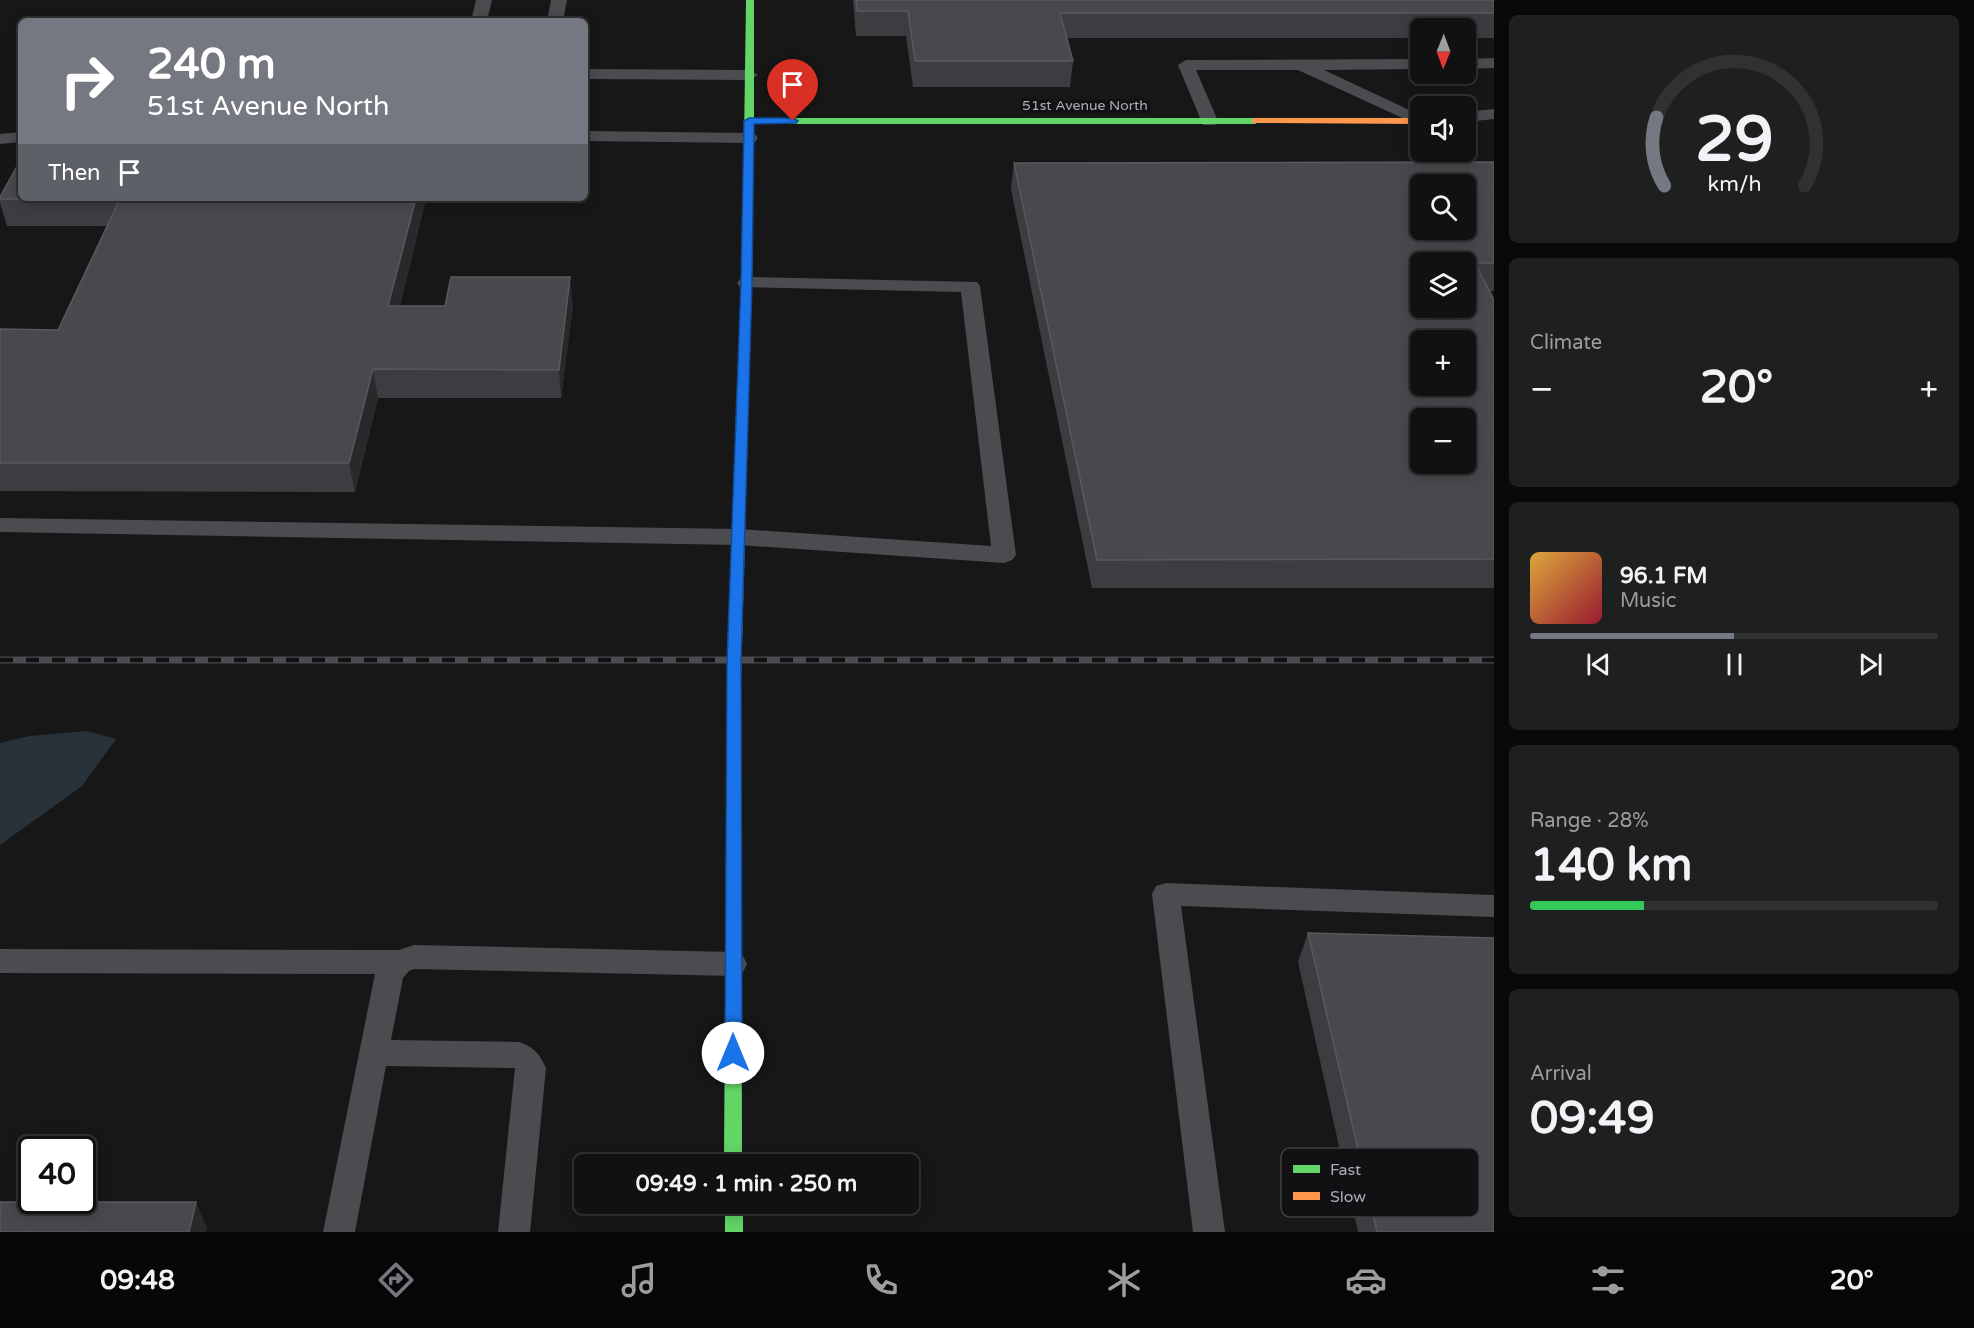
<!DOCTYPE html>
<html lang="en">
<head>
<meta charset="utf-8">
<style>
  :root { --surface:#111; --page:#1e1f1f; --text:#f1f3f6; --muted:#9c9d9f; --line:#303131; --accent:#757880 }
  body { margin:0; font-family:"Varela Round",sans-serif; background:var(--page); color:var(--text); height:100vh; display:flex; flex-direction:column; font-size:22px; white-space:nowrap }
  * { box-sizing:border-box; margin:0 }
  p { font-size:20px; color:var(--muted) }
  .icon { flex:none; width:33px; height:33px; fill:none; stroke:currentColor; stroke-width:2; stroke-linecap:round; stroke-linejoin:round }
  .map { position:relative; flex:1; overflow:hidden }
  .side { display:flex; flex-direction:column; gap:15px; padding:15px; background:#090909; width:480px }
  .side>* { flex:none }
  .banner { position:absolute; left:18px; top:18px; width:570px; height:183px; border-radius:9px; box-shadow:0 3px 15px #0003,0 0 0 2px var(--line); background:#757880; color:#fff; overflow:hidden }
  .needle { width:39px; rotate:181deg }
  .buttons { position:absolute; left:1410px; top:18px; display:grid; gap:12px }
  .buttons a { display:grid; place-items:center; width:66px; height:66px; border-radius:9px; background:var(--surface); box-shadow:0 3px 15px #0003,0 0 0 2px var(--line); font-size:30px }
  .speed { position:absolute; left:18px; top:1136px; display:flex; gap:12px; font-size:30px; font-weight:700; text-align:center }
  .speed>* { display:grid; place-content:center; width:78px; height:78px; border-radius:50%; background:var(--surface); box-shadow:0 3px 15px #0003,0 0 0 2px var(--line); line-height:1 }
  .speed .limit { border:3px solid #111; border-radius:9px; background:#fff; color:#111 }
  .pin { position:absolute; display:grid; place-items:center; width:51px; height:51px; color:#fff; margin:-62px -26px; border-radius:50% 50% 50% 0; rotate:-45deg; box-shadow:0 0 6px #0007 }
  .pin .icon { rotate:45deg }
  .me { position:absolute; width:66px; margin:-33px; rotate:0deg; stroke-linejoin:round; filter:drop-shadow(0 0 4px #0008) }
  .turn { display:flex; align-items:center; gap:21px; height:126px; padding:0 30px; font-size:27px }
  .turn .icon { width:78px; height:78px; stroke-width:2.5 }
  .turn b { display:block; font-size:42px; line-height:51px }
  .then { display:flex; align-items:center; height:57px; padding:0 30px; background:#0003; gap:12px; font-size:22px }
  .big { font-size:45px; font-weight:700; line-height:1.1 }
  .side .widget { flex:1; display:flex; flex-direction:column; justify-content:center; gap:9px; min-width:0; padding:0 21px; border-radius:9px; background:var(--page) }
  .side .dial { align-items:center; gap:0 }
  .dial svg { height:156px; overflow:visible; fill:none; stroke:var(--line); stroke-width:7; stroke-linecap:round; text-anchor:middle }
  .dial text { fill:var(--text); stroke:none }
  .song { display:flex; align-items:center; gap:18px }
  .cover { width:72px; height:72px; border-radius:9px; background:linear-gradient(135deg,hsl(40 70% 55%),hsl(350 70% 35%)) }
  .played { height:6px; border-radius:3px; background:linear-gradient(90deg,var(--accent) 50%,var(--line) 50%) }
  .keys { display:flex; justify-content:space-around; direction:ltr }
  .heat { display:flex; justify-content:space-between; align-items:center; font-size:33px; direction:ltr }
  .charge { height:9px; border-radius:4px; background:linear-gradient(90deg,#34c759 28%,var(--line) 0) }
  .trip { position:absolute; left:574px; top:1154px; width:345px; height:60px; border-radius:9px; background:var(--surface); box-shadow:0 3px 15px #0003,0 0 0 2px var(--line); font-weight:700; line-height:60px; text-align:center }
  .tab-bar { display:flex; height:96px; justify-content:space-around; align-items:center; background:#070707; color:var(--muted) }
  .tab-bar .icon { width:42px; height:42px }
  .tab-bar .active { color:var(--accent) }
  .tab-bar b { font-size:27px; color:var(--text) }
  main { display:flex; flex:1; min-height:0 }
  .map>svg:first-child { display:block }
</style>
</head>
<body>
<main>
<div class="map">
<svg width="1494" height="1232" viewBox="0 0 1494 1232">
  <rect width="100%" height="100%" fill="#171717"/>
  <path fill="#2a3239" d="M87 731 116 739 82 786 0 845V743L30 736Z"/>
  <g fill="none" stroke-linecap="round" stroke-linejoin="round">
    <g fill="#4b4c50" fill-rule="evenodd">
      <path d="M476 0H492L487 21H471Z"/>
      <path d="M551 0H567L563 21H547Z"/>
      <path d="M1494 58V68L1466 69V59Z"/>
      <path d="M1420 59V69L1324 70 1420 115V126L1298 70H1196L1218 121 1215 125H1203L1178 65 1186 60Z"/>
      <path d="M585 69 750 70 758 75 750 80 585 79Z"/>
      <path d="M1494 109V119L1466 122V112Z"/>
      <path d="M585 131 749 133 755 134 758 138 755 142 749 143 585 141Z"/>
      <path d="M21 132V142L0 144V134Z"/>
      <path d="M747 277 977 282 980 286 1016 555 1012 560 1004 563 738 545 0 532V518L738 529 991 546 961 292 740 287 737 283 740 279Z"/>
      <path d="M1166 883 1494 895V917L1181 906 1225 1232H1193L1152 894 1156 886Z"/>
      <path d="M414 945 733 952 743 956 747 964 743 972 733 976 414 969 409 971 403 978 391 1040 519 1042C535 1048 539 1053 546 1068L530 1232H498L515 1068 386 1066 355 1232H323L375 974 0 973V949L399 950Z"/>
    </g>
    <g fill="#63d668" fill-rule="evenodd">
      <path d="M746 0H754V118H1255L1260 121 1255 124H754L752 281 747 284 742 281Z"/>
      <path d="M734 675 739 676 741 680 742 1164H724L727 680 729 676Z"/>
      <rect x="725" y="1203" width="18" height="29"/>
    </g>
    <g fill="#ff974d" fill-rule="evenodd">
      <path d="M1255 118H1420V124L1252 123V119Z"/>
      <path d="M747 278 752 281 741 680 739 684H729L727 680 742 281Z"/>
    </g>
    <defs>
      <path id="rail" d="M0 660H1494"/>
    </defs>
    <use href="#rail" stroke="#4b4c4f" stroke-width="7"/>
    <use href="#rail" stroke="#111113" stroke-width="4.5" stroke-dasharray="13" stroke-linecap="butt"/>
  </g>
  <g fill="#3c3d40">
    <path d="M853 0H1494V38H1466V28H1420V38H1067L1073 61 1070 87H913L906 36H856Z"/>
    <path d="M1494 162V291H1489L1494 300V588H1092L1011 189 1014 163Z"/>
    <path d="M0 197 426 198 400 306 573 305 561 398H378L355 492 0 491V329L58 330 107 226H7L0 203Z"/>
    <path d="M1308 933 1494 1232H1358L1298 962Z"/>
  </g>
  <g fill="#28292a">
    <path d="M416 198H426L393 334 388 306Z"/>
    <path d="M570 277 573 305 561 398 559 370Z"/>
    <path d="M373 369 378 398 355 492 349 463Z"/>
    <path d="M196 1202 207 1228 206 1232H189Z"/>
  </g>
  <g fill="#48494d" stroke="#57595e" stroke-width="1.5" fill-rule="evenodd">
    <path d="M856 0H1494V13H1060L1073 61H915L908 11H857Z"/>
    <path d="M21 159V198H416L388 306H445L451 277H570L559 370 373 369 349 463H0V329L58 330 120 199H0V197Z"/>
    <path d="M1494 162V263H1475L1494 300V559L1097 560 1014 163ZM1420 184H1466V230H1420ZM1420 262H1466V308H1420ZM1420 340H1466V386H1420ZM1420 418H1466V464H1420Z"/>
    <path d="M1308 933 1494 938V1232H1377Z"/>
    <path d="M0 1202H196L189 1232H0Z"/>
  </g>
  <path fill="#1a73e8" stroke="#114b97" stroke-width="1.5" d="M793 118 798 121 796 123 754 124 752 283 741 661 742 1053 739 1058 733 1060 727 1058 725 1053 727 661 741 283 744 121 749 118Z"/>
  <g text-anchor="middle" dominant-baseline="central" stroke-width="6" stroke-linejoin="round" paint-order="stroke">
    <g font-size="14" fill="#a8adb8" stroke="#111113">
      <text x="1085" y="105">51st Avenue North</text>
    </g>
  </g>
  <rect x="1281" y="1148" width="198" height="69" rx="9" fill="#111113" stroke="#3e4045" stroke-width="1.5"/>
  <rect x="1293" y="1165" width="27" height="8" fill="#63d668"/>
  <rect x="1293" y="1192" width="27" height="8" fill="#ff974d"/>
  <g font-size="16" fill="#a8adb8">
    <text x="1330" y="1175">Fast</text>
    <text x="1330" y="1202">Slow</text>
  </g>
</svg>
<div class="buttons">
<a><svg class="needle" viewBox="-14 -14 28 28"><path d="M0-13l5 13h-10z" fill="#e53935"/><path d="M0 13l5-13h-10z" fill="#9c9d9f"/></svg></a>
<a><svg class="icon" aria-label="sound" viewBox="0 0 24 24"><path d="M4 9h4l5-4v14l-5-4H4zM17 9q2 3 0 6"/></svg></a>
<a><svg class="icon" aria-label="search" viewBox="0 0 24 24"><circle cx="10" cy="10" r="6"/><path d="M15 15l6 6"/></svg></a>
<a><svg class="icon" aria-label="layers" viewBox="0 0 24 24"><path d="M12 4l9 5-9 5-9-5zM3 14l9 5 9-5"/></svg></a>
<a>+</a>
<a>−</a>
</div>
<div class="speed"><div class="limit">40</div></div>
<div class="pin" style="left:793px;top:121px;background:#d93025"><svg class="icon" aria-label="arrive" viewBox="0 0 24 24"><path d="M6 21V4h12l-3 4 3 4H6"/></svg></div>
<svg class="me" style="left:733px;top:1053px" viewBox="-20 -20 40 40"><circle r="19" fill="#fff"/><path d="M0-13L10 11 0 6-10 11z" fill="#1a73e8"/></svg>
<div class="trip">09:49 · 1 min · 250 m</div>
<div class="banner">
<div class="turn"><svg class="icon" aria-label="right" viewBox="0 0 24 24"><path d="M7 20v-9h11M14 6l5 5-5 5"/></svg><div><b>240 m</b>51st Avenue North</div></div>
<div class="then">Then<svg class="icon" aria-label="arrive" viewBox="0 0 24 24"><path d="M6 21V4h12l-3 4 3 4H6"/></svg></div>
</div>
</div>
<section class="side">
<div class="widget dial"><svg viewBox="0 0 100 80">
<path d="M14 69A42 42 0 1 1 86 69"/>
<path d="M14 69A42 42 0 0 1 10 34" stroke="#757880"/>
<text x="50" y="56" font-size="32" font-weight="700">29</text>
<text x="50" y="72" font-size="11">km/h</text>
</svg></div>
<div class="widget"><p>Climate</p>
<div class="heat"><a>−</a><b class="big">20°</b><a>+</a></div>
</div>
<div class="widget">
<div class="song"><i class="cover"></i><div><b>96.1 FM</b><p>Music</p></div></div>
<div class="played"></div>
<div class="keys"><svg class="icon" aria-label="previous" viewBox="0 0 24 24"><path d="M18 5L8 12l10 7zM5 5v14"/></svg><svg class="icon" aria-label="pause" viewBox="0 0 24 24"><path d="M8 5v14M16 5v14"/></svg><svg class="icon" aria-label="next" viewBox="0 0 24 24"><path d="M6 5l10 7-10 7zM19 5v14"/></svg></div>
</div>
<div class="widget"><p>Range · 28%</p><b class="big">140 km</b><div class="charge"></div></div>
<div class="widget"><p>Arrival</p><b class="big">09:49</b></div>
</section>
</main>
<nav class="tab-bar">
<b>09:48</b>
<svg class="icon active" aria-label="directions" viewBox="0 0 24 24"><path d="M12 3l9 9-9 9-9-9zM9 14v-3h6M13 9l2 2-2 2"/></svg>
<svg class="icon" aria-label="music" viewBox="0 0 24 24"><path d="M9 18V5l10-2v13"/><circle cx="6" cy="18" r="3"/><circle cx="16" cy="16" r="3"/></svg>
<svg class="icon" aria-label="phone" viewBox="0 0 24 24"><path d="M5 4h4l2 5-3 2q2 4 5 5l2-3 5 2v4C11 20 4 13 5 4z"/></svg>
<svg class="icon" aria-label="climate" viewBox="0 0 24 24"><path d="M12 3v18M4 7l16 10M4 17L20 7"/></svg>
<svg class="icon" aria-label="car" viewBox="0 0 24 24"><path d="M5 17H2v-5l4-1 3-4h7l3 4 3 1v5h-3M9 17h6M6 11h13"/><circle cx="7" cy="17" r="2"/><circle cx="17" cy="17" r="2"/></svg>
<svg class="icon" aria-label="filters" viewBox="0 0 24 24"><path d="M4 7h16M4 17h16"/><circle cx="9" cy="7" r="2"/><circle cx="15" cy="17" r="2"/></svg>
<b>20°</b>
</nav>
</body>
</html>
